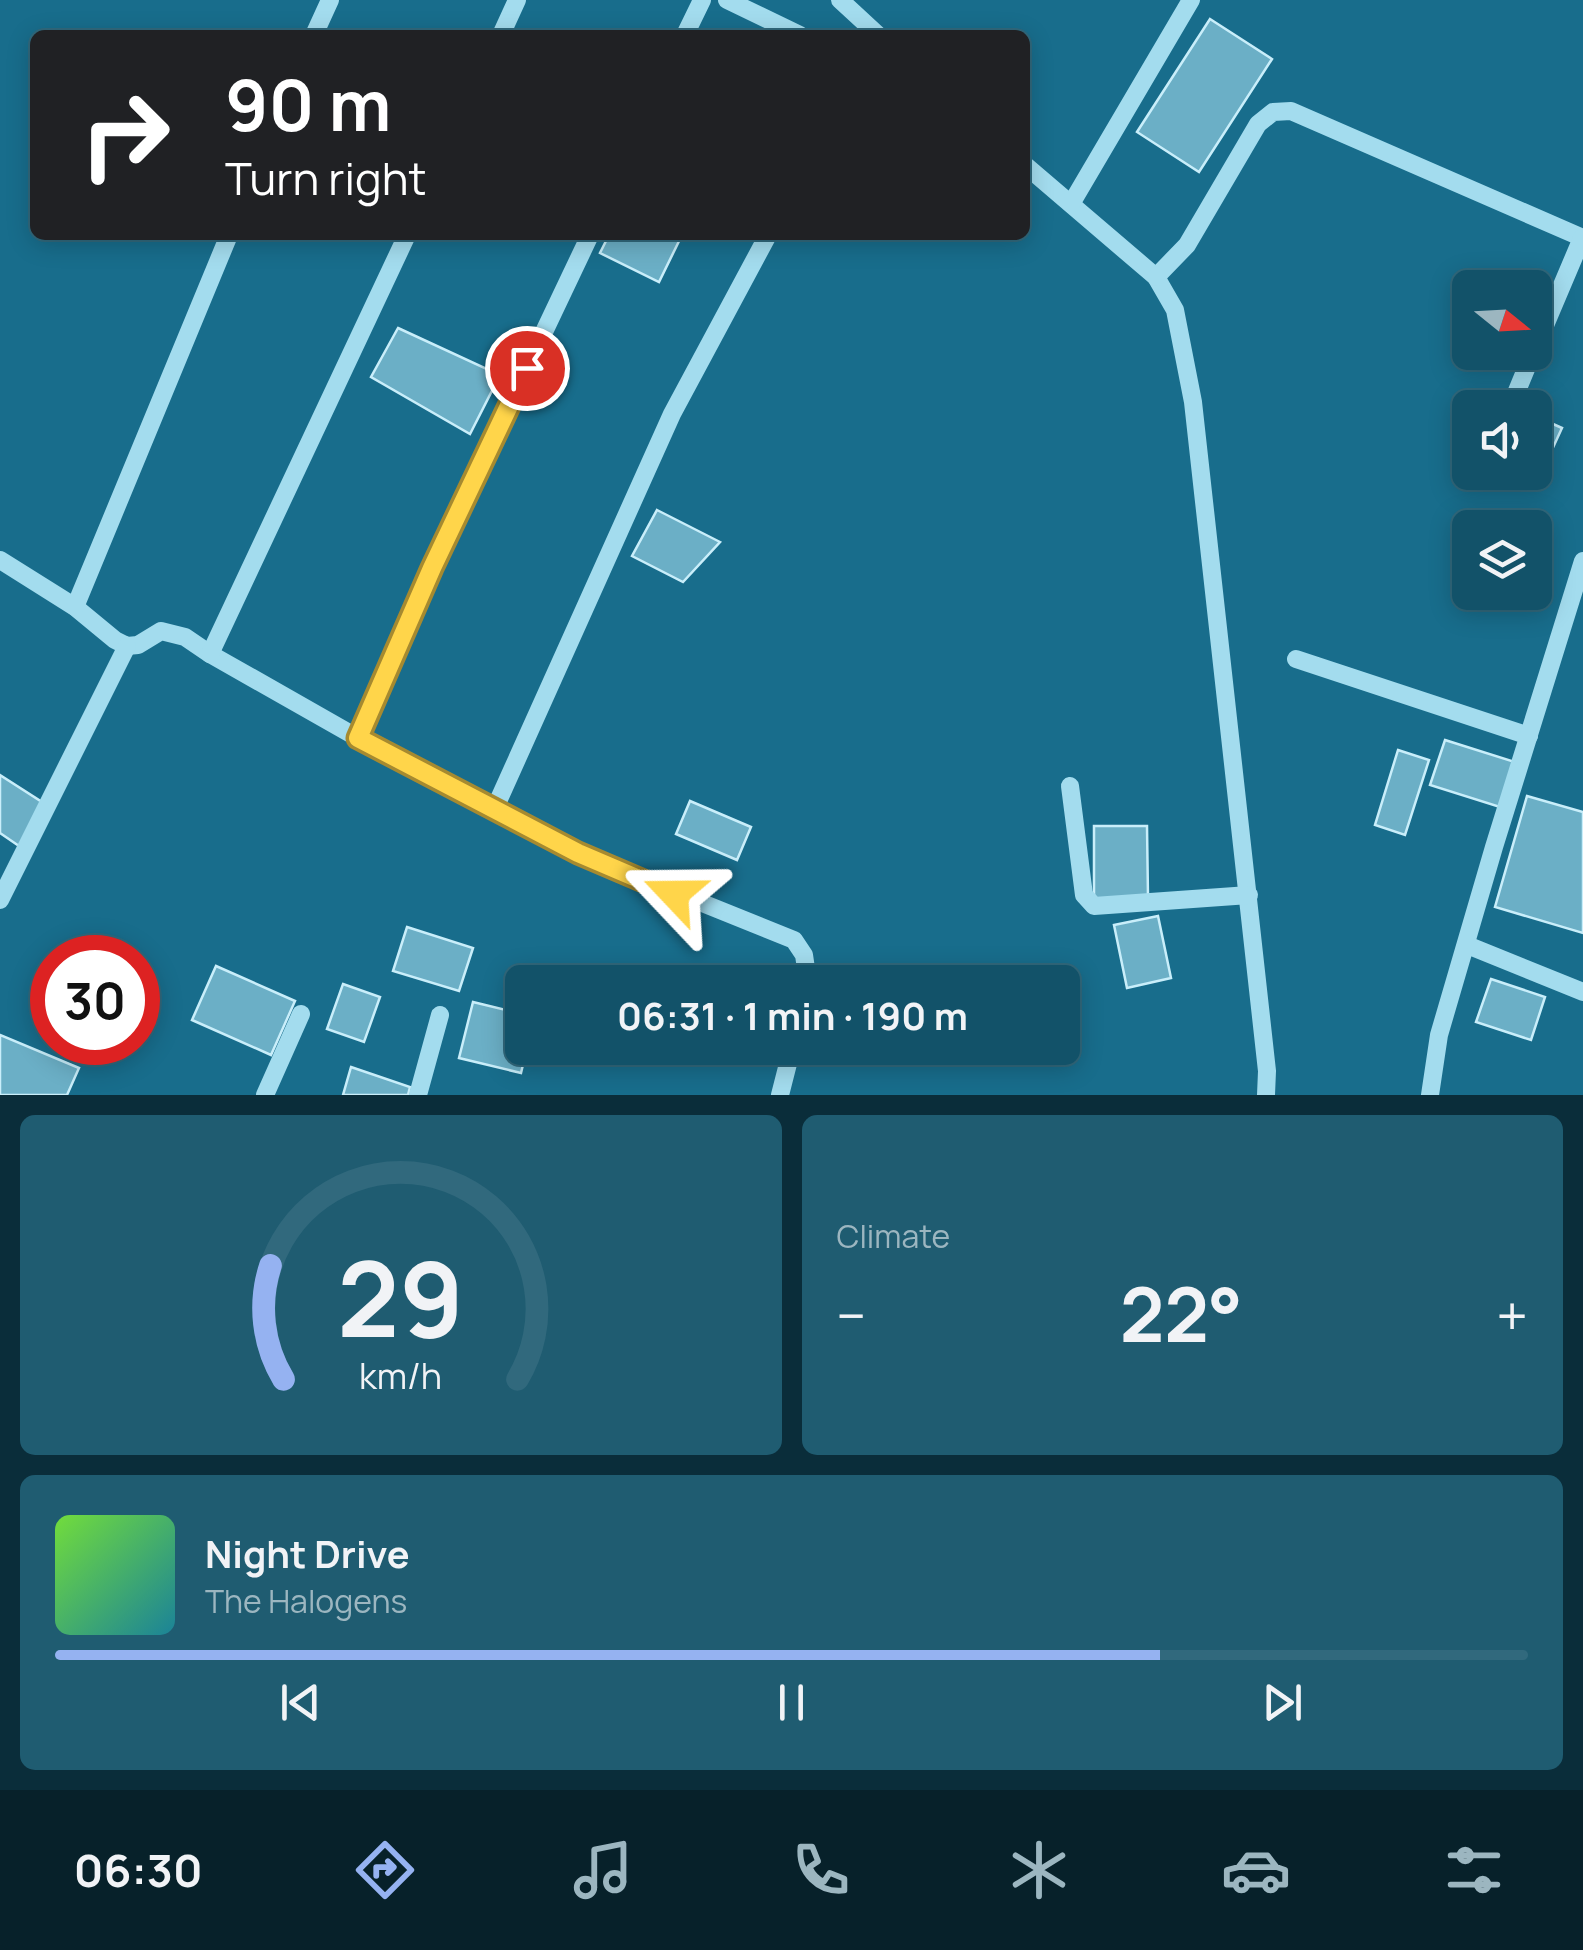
<!DOCTYPE html>
<html lang="en">
<head>
<meta charset="utf-8">
<style>
  :root { --surface:#125269; --page:#1f5c71; --text:#f1f3f6; --muted:#9cb6c0; --line:#31697d; --accent:#95b2f1 }
  body { margin:0; font-family:Manrope,sans-serif; background:var(--page); color:var(--text); height:100vh; display:flex; flex-direction:column; font-size:38px; white-space:nowrap }
  * { box-sizing:border-box; margin:0 }
  p { font-size:32px; color:var(--muted) }
  .icon { flex:none; width:55px; height:55px; fill:none; stroke:currentColor; stroke-width:2; stroke-linecap:round; stroke-linejoin:round }
  .map { position:relative; height:1095px; overflow:hidden }
  .drawer { display:flex; flex-direction:column; gap:20px; padding:20px; background:#0a2d3a; flex:1 }
  .drawer>* { flex:none }
  .banner { position:absolute; left:30px; top:30px; width:1000px; height:210px; border-radius:15px; box-shadow:0 5px 25px #0003,0 0 0 2px var(--line); background:#202124; color:#fff; overflow:hidden }
  .needle { width:65px; rotate:108deg }
  .tools { position:absolute; left:1452px; top:270px; display:grid; gap:20px }
  .tools a { display:grid; place-items:center; width:100px; height:100px; border-radius:15px; background:var(--surface); box-shadow:0 5px 25px #0003,0 0 0 2px var(--line); font-size:50px }
  .speed { position:absolute; left:30px; top:935px; display:flex; gap:20px; font-size:50px; font-weight:700; text-align:center }
  .speed>* { display:grid; place-content:center; width:130px; height:130px; border-radius:50%; background:var(--surface); box-shadow:0 5px 25px #0003,0 0 0 2px var(--line); line-height:1 }
  .speed .limit { border:15px solid #d22; background:#fff; color:#111 }
  .pin { position:absolute; display:grid; place-items:center; width:85px; height:85px; color:#fff; margin:-42px; border:5px solid #fff; border-radius:50%; box-shadow:0 2px 10px #0007 }
  .me { position:absolute; width:110px; margin:-55px; rotate:293deg; stroke-linejoin:round; filter:drop-shadow(0 0 8px #0008) }
  .turn { display:flex; align-items:center; gap:35px; height:210px; padding:0 30px; font-size:45px }
  .turn .icon { width:130px; height:130px; stroke-width:2.5 }
  .turn b { display:block; font-size:70px; line-height:85px }
  .big { font-size:75px; font-weight:700; line-height:1.1 }
  .drawer .tile { flex:1; display:flex; flex-direction:column; justify-content:center; gap:15px; min-width:0; padding:0 35px; border-radius:15px; background:var(--page) }
  .drawer .dial { align-items:center; gap:0 }
  .dial svg { height:260px; overflow:visible; fill:none; stroke:var(--line); stroke-width:7; stroke-linecap:round; text-anchor:middle }
  .dial text { fill:var(--text); stroke:none }
  .song { display:flex; align-items:center; gap:30px }
  .cover { width:120px; height:120px; border-radius:15px; background:linear-gradient(135deg,hsl(100 70% 55%),hsl(190 70% 35%)) }
  .played { height:10px; border-radius:5px; background:linear-gradient(90deg,var(--accent) 75%,var(--line) 75%) }
  .keys { display:flex; justify-content:space-around; direction:ltr }
  .heat { display:flex; justify-content:space-between; align-items:center; font-size:55px; direction:ltr }
  .drawer .tiles { flex:1; display:grid; gap:20px; grid-template-columns:1fr 1fr }
  .tile:last-child { grid-column:span 2 }
  .trip { position:absolute; left:505px; top:965px; width:575px; height:100px; border-radius:15px; background:var(--surface); box-shadow:0 5px 25px #0003,0 0 0 2px var(--line); font-weight:700; line-height:100px; text-align:center }
  .tabs { display:flex; height:160px; justify-content:space-around; align-items:center; background:#07212a; color:var(--muted) }
  .tabs .icon { width:70px; height:70px }
  .tabs .on { color:var(--accent) }
  .tabs b { font-size:45px; color:var(--text) }
  .map>svg:first-child { display:block }
</style>
</head>
<body>
<div class="map">
<svg width="1583" height="1095" viewBox="0 0 1583 1095">
  <rect width="100%" height="100%" fill="#186d8c"/>
  <g fill="#6bafc6" stroke="#c9eefa" stroke-width="2.5">
    <path d="M1210 19 1272 59 1199 172 1137 132Z"/>
    <path d="M609 235H682L659 282 600 253Z"/>
    <path d="M398 328 500 375 470 434 371 377Z"/>
    <path d="M1535 416 1562 428 1545 465 1535 460Z"/>
    <path d="M657 510 720 542 683 582 632 556Z"/>
    <path d="M1445 740 1518 763 1503 808 1430 785Z"/>
    <path d="M1398 750 1429 760 1405 835 1375 825Z"/>
    <path d="M0 775 45 804 19 846 0 833Z"/>
    <path d="M1527 796 1583 812V933L1495 907Z"/>
    <path d="M690 801 751 827 737 860 676 834Z"/>
    <path d="M1094 826H1147L1148 898 1094 899Z"/>
    <path d="M1158 916 1171 978 1127 988 1114 925Z"/>
    <path d="M407 927 473 948 459 991 393 971Z"/>
    <path d="M216 966 295 1001 271 1055 192 1020Z"/>
    <path d="M1491 979 1545 997 1531 1040 1476 1022Z"/>
    <path d="M343 984 380 997 364 1042 327 1029Z"/>
    <path d="M473 1002 522 1014V1048H527L521 1073 459 1058Z"/>
    <path d="M0 1035 79 1068 67 1095H0Z"/>
    <path d="M351 1067 410 1087 408 1095H343Z"/>
  </g>
  <g fill="none" stroke-linecap="round" stroke-linejoin="round">
    <g stroke="#a3dcee" stroke-width="18">
      <path d="M727 0 800 35"/>
      <path d="M840 0 878 35"/>
      <path d="M314 35 330 0"/>
      <path d="M501 35 517 0"/>
      <path d="M685 35 702 0"/>
      <path d="M1025 165 1156 277 1175 310 1193 402 1267 1071 1266 1095"/>
      <path d="M1071 204 1191 0"/>
      <path d="M1156 277 1187 245 1258 124 1273 112 1291 111 1583 238"/>
      <path d="M1535 349 1582 238"/>
      <path d="M1510 408 1533 352"/>
      <path d="M0 560 75 607 115 640 127 646 138 645 161 631 185 637 210 654 358 738 578 853 794 940 804 955 808 982"/>
      <path d="M75 607 229 235"/>
      <path d="M210 654 407 235"/>
      <path d="M1296 659 1529 736"/>
      <path d="M358 738 432 568 590 235"/>
      <path d="M1070 786 1084 895 1094 906 1249 895"/>
      <path d="M495 808 672 414 768 235"/>
      <path d="M0 900 127 646"/>
      <path d="M1467 945 1583 992"/>
      <path d="M265 1095 301 1014"/>
      <path d="M418 1095 440 1015"/>
      <path d="M780 1095 792 1048"/>
      <path d="M1430 1095 1439 1035 1494 847 1583 561"/>
    </g>
  </g>
  <g fill="none" stroke-linecap="round" stroke-linejoin="round">
    <defs>
      <path id="route" d="M527 368 432 568 358 738 578 853 674 894"/>
    </defs>
    <use href="#route" stroke="#a68a30" stroke-width="25"/>
    <use href="#route" stroke="#ffd54a" stroke-width="18"/>
  </g>
</svg>
<div class="tools">
<a><svg class="needle" viewBox="-14 -14 28 28"><path d="M0-13l5 13h-10z" fill="#e53935"/><path d="M0 13l5-13h-10z" fill="#9cb6c0"/></svg></a>
<a><svg class="icon" aria-label="sound" viewBox="0 0 24 24"><path d="M4 9h4l5-4v14l-5-4H4zM17 9q2 3 0 6"/></svg></a>
<a><svg class="icon" aria-label="layers" viewBox="0 0 24 24"><path d="M12 4l9 5-9 5-9-5zM3 14l9 5 9-5"/></svg></a>
</div>
<div class="speed"><div class="limit">30</div></div>
<div class="pin" style="left:527px;top:368px;background:#d93025"><svg class="icon" aria-label="arrive" viewBox="0 0 24 24"><path d="M6 21V4h12l-3 4 3 4H6"/></svg></div>
<svg class="me" style="left:674px;top:894px" viewBox="-20 -20 40 40"><path d="M0-17L14 15 0 8-14 15z" fill="#ffd54a" stroke="#fff" stroke-width="4"/></svg>
<div class="trip">06:31 · 1 min · 190 m</div>
<div class="banner">
<div class="turn"><svg class="icon" aria-label="right" viewBox="0 0 24 24"><path d="M7 20v-9h11M14 6l5 5-5 5"/></svg><div><b>90 m</b>Turn right</div></div>
</div>
</div>
<section class="drawer">
<div class="tiles">
<div class="tile dial"><svg viewBox="0 0 100 80">
<path d="M14 69A42 42 0 1 1 86 69"/>
<path d="M14 69A42 42 0 0 1 10 34" stroke="#95b2f1"/>
<text x="50" y="56" font-size="32" font-weight="700">29</text>
<text x="50" y="72" font-size="11">km/h</text>
</svg></div>
<div class="tile"><p>Climate</p>
<div class="heat"><a>−</a><b class="big">22°</b><a>+</a></div>
</div>
<div class="tile">
<div class="song"><i class="cover"></i><div><b>Night Drive</b><p>The Halogens</p></div></div>
<div class="played"></div>
<div class="keys"><svg class="icon" aria-label="previous" viewBox="0 0 24 24"><path d="M18 5L8 12l10 7zM5 5v14"/></svg><svg class="icon" aria-label="pause" viewBox="0 0 24 24"><path d="M8 5v14M16 5v14"/></svg><svg class="icon" aria-label="next" viewBox="0 0 24 24"><path d="M6 5l10 7-10 7zM19 5v14"/></svg></div>
</div>
</div>
</section>
<nav class="tabs">
<b>06:30</b>
<svg class="icon on" aria-label="directions" viewBox="0 0 24 24"><path d="M12 3l9 9-9 9-9-9zM9 14v-3h6M13 9l2 2-2 2"/></svg>
<svg class="icon" aria-label="music" viewBox="0 0 24 24"><path d="M9 18V5l10-2v13"/><circle cx="6" cy="18" r="3"/><circle cx="16" cy="16" r="3"/></svg>
<svg class="icon" aria-label="phone" viewBox="0 0 24 24"><path d="M5 4h4l2 5-3 2q2 4 5 5l2-3 5 2v4C11 20 4 13 5 4z"/></svg>
<svg class="icon" aria-label="climate" viewBox="0 0 24 24"><path d="M12 3v18M4 7l16 10M4 17L20 7"/></svg>
<svg class="icon" aria-label="car" viewBox="0 0 24 24"><path d="M5 17H2v-5l4-1 3-4h7l3 4 3 1v5h-3M9 17h6M6 11h13"/><circle cx="7" cy="17" r="2"/><circle cx="17" cy="17" r="2"/></svg>
<svg class="icon" aria-label="filters" viewBox="0 0 24 24"><path d="M4 7h16M4 17h16"/><circle cx="9" cy="7" r="2"/><circle cx="15" cy="17" r="2"/></svg>
</nav>
</body>
</html>
